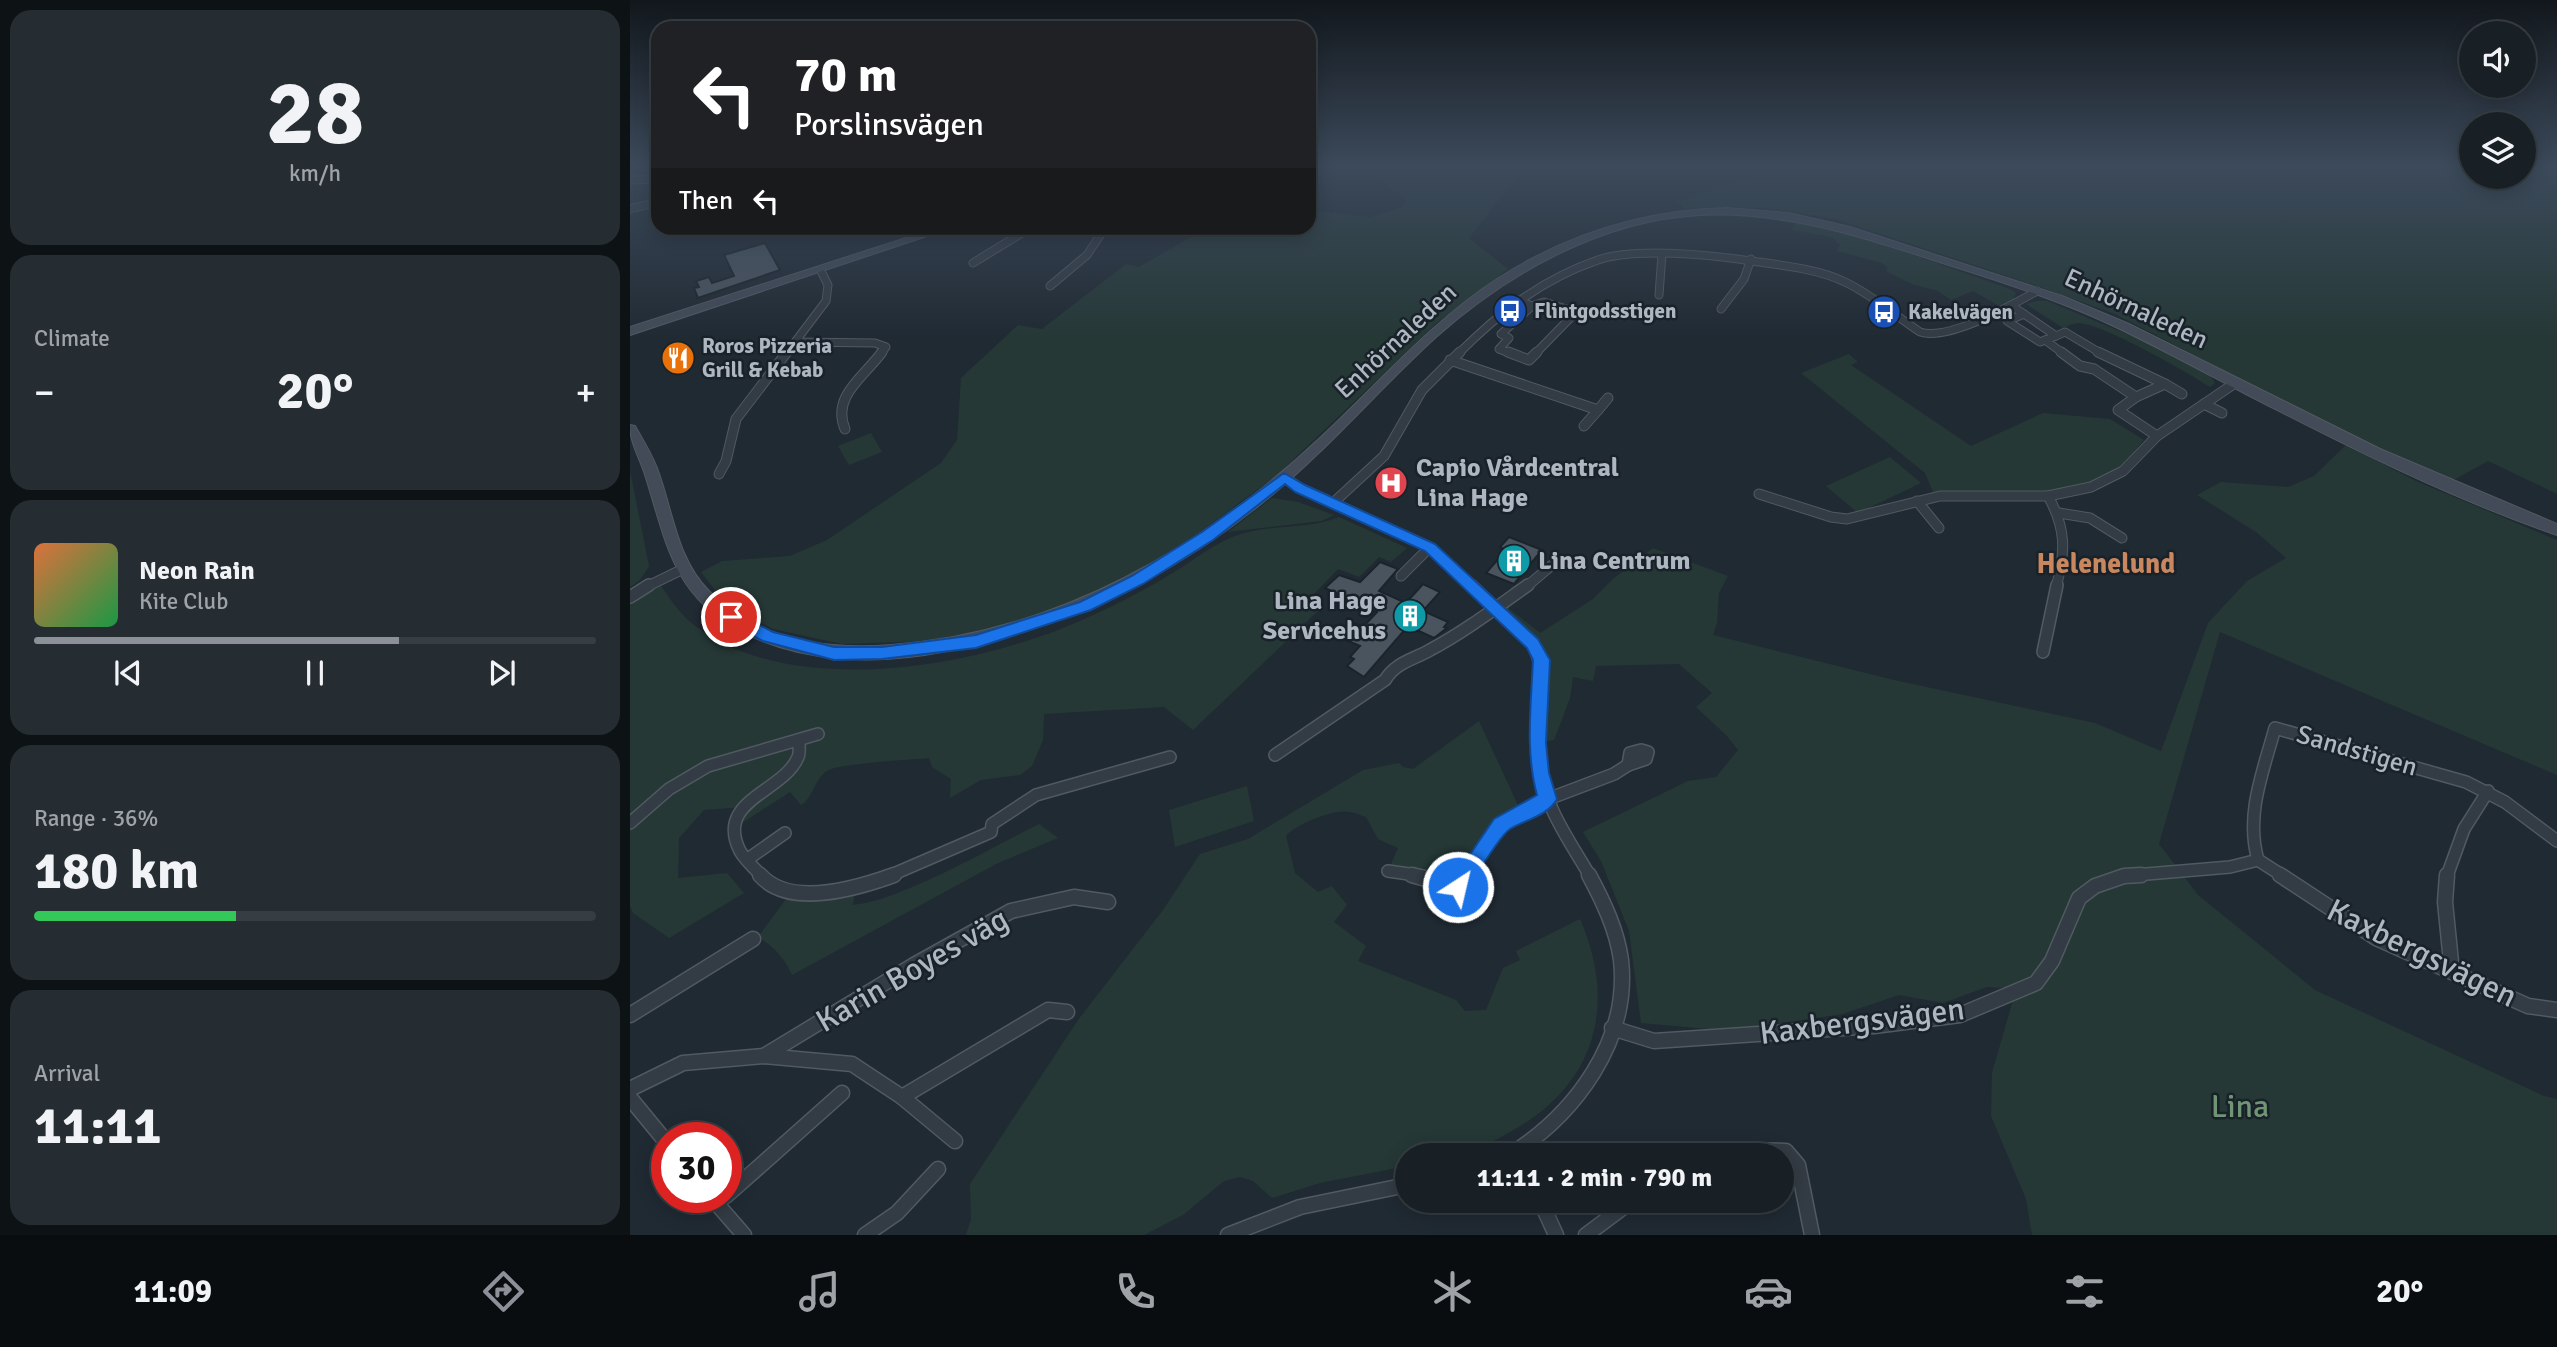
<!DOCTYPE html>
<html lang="en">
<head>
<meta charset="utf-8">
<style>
  :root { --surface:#182026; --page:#252d32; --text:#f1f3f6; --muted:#9fa3a7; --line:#363e43; --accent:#8c9099 }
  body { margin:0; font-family:Signika,sans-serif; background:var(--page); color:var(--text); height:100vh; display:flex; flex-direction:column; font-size:26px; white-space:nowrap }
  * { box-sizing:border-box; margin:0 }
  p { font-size:23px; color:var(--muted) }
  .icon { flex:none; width:38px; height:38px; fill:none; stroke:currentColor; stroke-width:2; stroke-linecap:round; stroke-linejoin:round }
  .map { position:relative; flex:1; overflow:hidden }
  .side { display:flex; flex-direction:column; gap:10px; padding:10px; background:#0d1215; width:630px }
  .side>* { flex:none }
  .guide { position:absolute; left:21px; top:21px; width:665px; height:214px; border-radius:21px; box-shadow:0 4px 18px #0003,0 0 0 2px var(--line); background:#202124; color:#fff; overflow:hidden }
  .buttons { position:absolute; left:1829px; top:21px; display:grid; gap:14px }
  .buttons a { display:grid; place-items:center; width:77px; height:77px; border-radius:50%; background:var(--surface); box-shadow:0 4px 18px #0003,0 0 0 2px var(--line); font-size:35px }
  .speed { position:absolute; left:21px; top:1122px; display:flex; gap:14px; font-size:35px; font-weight:700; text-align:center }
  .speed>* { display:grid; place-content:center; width:91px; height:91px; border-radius:50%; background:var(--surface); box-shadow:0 4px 18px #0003,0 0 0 2px var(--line); line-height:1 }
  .speed .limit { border:10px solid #d22; background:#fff; color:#111 }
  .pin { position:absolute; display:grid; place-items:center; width:60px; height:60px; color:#fff; margin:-30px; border:4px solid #fff; border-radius:50%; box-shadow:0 2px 7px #0007 }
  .me { position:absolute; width:77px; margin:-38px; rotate:35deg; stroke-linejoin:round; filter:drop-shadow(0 0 5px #0008) }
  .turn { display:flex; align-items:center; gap:24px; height:147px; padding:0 28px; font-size:32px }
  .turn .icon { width:91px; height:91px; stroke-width:2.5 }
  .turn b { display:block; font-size:49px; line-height:60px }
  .then { display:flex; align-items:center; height:66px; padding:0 28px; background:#0003; gap:14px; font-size:26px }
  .big { font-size:52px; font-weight:800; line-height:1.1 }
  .side .widget { flex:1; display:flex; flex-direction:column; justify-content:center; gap:10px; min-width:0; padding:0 24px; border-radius:21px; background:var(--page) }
  .side .dial { align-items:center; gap:0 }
  .dial b { font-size:91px; line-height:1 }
  .song { display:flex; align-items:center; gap:21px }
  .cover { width:84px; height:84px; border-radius:10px; background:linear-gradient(135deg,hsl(20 70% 55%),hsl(140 70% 35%)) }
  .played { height:7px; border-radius:4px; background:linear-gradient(90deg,var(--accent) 65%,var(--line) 65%) }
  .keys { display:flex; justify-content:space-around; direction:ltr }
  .heat { display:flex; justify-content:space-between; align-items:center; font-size:38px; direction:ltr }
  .charge { height:10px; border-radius:5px; background:linear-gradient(90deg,#34c759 36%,var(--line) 0) }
  .trip { position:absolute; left:765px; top:1143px; width:399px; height:70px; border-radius:35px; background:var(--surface); box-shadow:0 4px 18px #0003,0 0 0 2px var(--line); font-weight:800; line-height:70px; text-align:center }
  .menu { display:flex; height:112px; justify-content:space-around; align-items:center; background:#0a0d0f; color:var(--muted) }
  .menu .icon { width:49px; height:49px }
  .menu .on { color:var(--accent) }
  .menu b { font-size:32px; color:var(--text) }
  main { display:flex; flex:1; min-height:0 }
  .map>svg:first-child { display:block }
</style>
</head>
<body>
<main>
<section class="side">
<div class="widget dial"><b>28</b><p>km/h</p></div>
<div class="widget"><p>Climate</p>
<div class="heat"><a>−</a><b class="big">20°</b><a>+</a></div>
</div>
<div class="widget">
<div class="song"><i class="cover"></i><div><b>Neon Rain</b><p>Kite Club</p></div></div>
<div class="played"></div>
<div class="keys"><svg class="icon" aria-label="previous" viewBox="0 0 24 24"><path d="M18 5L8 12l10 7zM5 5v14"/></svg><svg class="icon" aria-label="pause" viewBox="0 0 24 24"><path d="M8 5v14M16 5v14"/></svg><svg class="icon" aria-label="next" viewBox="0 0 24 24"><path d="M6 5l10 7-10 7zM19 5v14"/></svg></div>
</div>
<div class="widget"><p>Range · 36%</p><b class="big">180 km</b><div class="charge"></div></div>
<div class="widget"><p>Arrival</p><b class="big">11:11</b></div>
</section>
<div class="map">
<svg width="1927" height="1235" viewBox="0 0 1927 1235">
  <rect width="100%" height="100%" fill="#202a33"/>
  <g fill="#253836">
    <path d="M762 165H901L880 186 839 238 878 269 808 322 647 475 570 532 503 575 401 620 297 641 212 644 143 629 96 604 71 572 92 561 160 556 197 540 311 463 327 440 331 378 388 325 412 329 496 264 509 267 576 228H679V210L740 217 771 207 776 200 745 175Z"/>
    <path d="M1159 165H1841V177H1894V165H1927V494L1858 461 1820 482 1724 438 1485 314 1413 288 1206 219 1145 209 1103 207 1055 209 1046 202Z"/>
    <path d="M1167 221 1238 239 1380 289 1386 293 1383 300 1369 306 1343 291 1321 300 1308 291 1282 284 1256 271 1258 268 1252 263 1207 251 1210 245 1202 237 1161 230Z"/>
    <path d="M1407 301H1417L1511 340 1580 375 1585 383 1580 387C1557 372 1473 324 1449 323 1444 323 1438 326 1433 328L1396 304Z"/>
    <path d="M1219 354 1228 362 1221 365 1341 446 1413 413 1480 419 1514 440C1504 451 1493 466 1480 475 1435 502 1356 493 1304 494L1295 473 1171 373Z"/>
    <path d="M241 433 252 452 219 465 208 446Z"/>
    <path d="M1716 445 1786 481 1927 540V775L1590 632 1529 844 1568 895 1685 990 1914 1096 1927 1099V1235H1402L1396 1199 1361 1116 1362 1073 1383 1000 1374 988 1357 987 1313 1003 1269 995 1213 1014 1138 1025 1079 1029 1011 1023 999 931 971 861 953 832 1058 781 1086 777 1108 750 1097 736 1066 707 1082 693 1049 664 966 666 963 681 943 677 940 698 924 740 907 743 912 660 863 608 872 603 910 633 963 599 983 579 1023 548 1098 576 1089 593 1087 623 1083 635 1264 680 1465 723 1531 751 1578 623 1617 581 1656 558 1626 532 1567 495 1591 482 1658 487 1684 476Z"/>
    <path d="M1260 457 1291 483 1228 513 1196 486Z"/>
    <path d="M0 471 19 566 10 580 0 587Z"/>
    <path d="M642 498 668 502 704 515 692 521 598 532Z"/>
    <path d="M709 517 777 548 761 562 749 557 729 577 708 569 682 596 689 610 563 730 534 707 414 714 413 740 402 766 390 775 351 780 320 798 321 779 302 767 299 758C279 760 209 763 197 771 184 779 184 797 171 805L160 792 104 828 113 807 74 810 49 838 48 878 97 873 114 893 39 938 3 913 0 906V597L27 580C38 595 48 613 64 625 163 702 355 666 461 616 490 603 518 588 546 571 565 559 584 544 605 536 638 523 676 531 709 517Z"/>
    <path d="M849 721 892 814 881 819 841 870 809 875 758 871 768 848 748 839 736 817C730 815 724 812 719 812 704 809 666 824 656 836L665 873 688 892 702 886 717 905 704 922 736 946 728 961 826 1000 835 1011 856 1010 873 968 890 960 886 951 950 919C988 1006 965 1086 880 1132 864 1141 843 1153 825 1155 810 1157 793 1155 777 1155V1166L690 1183 642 1198 623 1181 610 1177 594 1181 553 1215 514 1235H336L341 1220 340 1184 448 1020 533 910 570 854 618 839 733 770 769 763 773 767 783 769Z"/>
    <path d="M617 786 624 821 545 847 539 810Z"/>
    <path d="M409 824 428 838 366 864 162 975C155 959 144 946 128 937L162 891 226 887 223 905C270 901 363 847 409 824Z"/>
  </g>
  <g fill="#49545f" stroke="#1b232b" stroke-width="2">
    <path d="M135 243 150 270 68 298 64 288 69 287 66 281 79 277 82 283 104 276 94 255Z"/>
    <path d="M879 537 912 550 884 584 856 573 876 550 870 547Z"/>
    <path d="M750 562 768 569 749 591 776 603 793 584 810 592 793 611 818 622 814 627 817 628 804 638 778 626 734 677 717 666 724 659 720 657 730 646 706 636 720 621 733 627 747 612 695 588 709 575 730 582Z"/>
  </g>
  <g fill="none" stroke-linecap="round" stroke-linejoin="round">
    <defs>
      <g id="street-far3">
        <path d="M0 180 28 179"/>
        <path d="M0 209 28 202"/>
        <path d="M343 263 400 228"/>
        <path d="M420 286 457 255 475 228"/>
        <path d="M1029 295 1032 254"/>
        <path d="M887 300 902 306"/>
        <path d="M902 306 914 302 946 312 905 354"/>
        <path d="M1382 306 1394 314"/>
        <path d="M1091 309 1114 279 1121 259"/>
        <path d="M1394 314 1426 336 1410 342 1377 321Z"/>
        <path d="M1426 336 1435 332 1472 354"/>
        <path d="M1415 340 1434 354"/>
        <path d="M166 342 245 343 256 347 251 354"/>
        <path d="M156 354 196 301 198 285 191 271"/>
        <path d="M828 354C869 313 912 279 968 260 1005 247 1082 255 1121 261 1150 265 1189 269 1215 282 1241 294 1266 316 1290 332 1319 341 1380 306 1407 291"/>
        <path d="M882 354 869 349 879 338 871 334 902 306"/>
      </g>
      <g id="street-far2">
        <path d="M878 352 899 360 907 352"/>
        <path d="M1431 352 1450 366 1464 369 1506 397 1488 410 1527 436"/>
        <path d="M1468 352 1535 384"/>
        <path d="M820 360 968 410 954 426"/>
        <path d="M1506 397 1535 384 1552 394"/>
        <path d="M1574 404 1592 413"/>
        <path d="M968 410 978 398"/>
        <path d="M215 429C201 396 235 376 252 352"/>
        <path d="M89 474 96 461 106 419 157 352"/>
        <path d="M654 477 670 488 800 547 842 587"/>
        <path d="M1129 494 1201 517 1217 519 1310 496H1418L1461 487 1493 471 1527 436 1605 383"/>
        <path d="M1418 496C1436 528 1436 552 1426 587"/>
        <path d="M1287 501 1309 528"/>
        <path d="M703 503 754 456 792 390 830 352"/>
        <path d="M1429 513 1460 518 1492 538"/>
        <path d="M771 576 800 547"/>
        <path d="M16 587 51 570"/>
        <path d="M896 587 922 565"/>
      </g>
      <g id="street-far1">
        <path d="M841 585 903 644C921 680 904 724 909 762 913 805 939 840 960 876"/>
        <path d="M0 597 19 585"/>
        <path d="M1413 652 1427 585"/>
        <path d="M1011 750 1018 752 1016 759 998 765 1000 753Z"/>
        <path d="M645 755 755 680C766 662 783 660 800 650 834 632 867 607 898 585"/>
        <path d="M0 823 39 789 78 766 188 734"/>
        <path d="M118 859 155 833"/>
        <path d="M1628 860C1615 815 1633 772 1645 728L1836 782 1875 802 1927 841"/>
        <path d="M758 871 793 876"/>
        <path d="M132 876C125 869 115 860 110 851 84 800 154 792 168 757 170 753 169 746 169 741"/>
        <path d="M259 876 361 832 362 824 406 795 540 757"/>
        <path d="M807 876 815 873 824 876"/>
        <path d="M835 876 871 825 918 799 984 774 998 765"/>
        <path d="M1493 876 1600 867 1628 860 1653 876"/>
        <path d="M1817 876 1834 829 1858 791"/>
      </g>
      <g id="street">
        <path d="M130 875C160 909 228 888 264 875"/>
        <path d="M782 875 803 881"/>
        <path d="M811 875 806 877 802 886 809 896 823 894 828 887"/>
        <path d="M819 875 826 877 828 887"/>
        <path d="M1650 875 1746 938 1898 1006 1927 1010"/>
        <path d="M1817 875 1815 902 1822 972"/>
        <path d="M828 887 836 875"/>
        <path d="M0 1015 123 939"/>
        <path d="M982 1028 1024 1041 1244 1026 1330 1015 1406 983 1422 961 1449 898 1465 886 1494 876 1511 875"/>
        <path d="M134 1056 284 965 381 911 444 897 478 902"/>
        <path d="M0 1089 53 1063 134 1056 222 1064 272 1097 325 1141"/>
        <path d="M272 1097 418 1010 437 1012"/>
        <path d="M0 1098 37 1143"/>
        <path d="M880 1155C945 1114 1000 1041 991 960 987 930 973 901 959 875"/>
        <path d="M1090 1155 1113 1150 1156 1151 1168 1165 1182 1235"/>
        <path d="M96 1196 212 1093"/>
        <path d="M81 1197 114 1235"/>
        <path d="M910 1200 926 1235"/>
        <path d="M235 1235 267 1213 308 1169"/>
        <path d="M598 1235 670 1207 777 1185"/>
        <path d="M956 1235 1003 1200"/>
      </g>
      <g id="secondary">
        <path d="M1097 208 1158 213 1220 227 1432 296 1499 324 1750 449 1927 524V535C1820 498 1717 446 1616 394 1566 368 1516 340 1464 317 1411 294 1357 277 1303 260 1227 235 1151 211 1070 215 972 220 878 273 806 337 750 388 701 446 642 495 548 573 438 628 317 651 248 665 170 664 107 629 43 594 36 541 16 478 11 460 0 444 0 425L5 426C13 440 21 453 27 468 43 510 46 558 79 591 127 640 196 650 261 645 426 633 572 549 691 437 749 383 800 323 867 279 937 234 1014 210 1097 208Z"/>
        <path d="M307 228H321L0 335V327Z"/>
      </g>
    </defs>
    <use href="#street-far3" stroke="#515962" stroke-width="9"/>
    <use href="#street-far2" stroke="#515962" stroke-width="11"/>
    <use href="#street-far1" stroke="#515962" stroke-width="14"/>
    <use href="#street" stroke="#515962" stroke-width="17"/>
    <use href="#secondary" stroke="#515962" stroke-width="2"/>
    <use href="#street-far3" stroke="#333b44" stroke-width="7"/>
    <use href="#street-far2" stroke="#333b44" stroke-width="9"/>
    <use href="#street-far1" stroke="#333b44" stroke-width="11"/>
    <use href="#street" stroke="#333b44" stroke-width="14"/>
    <use href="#secondary" fill="#424b57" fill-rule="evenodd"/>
  </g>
  <linearGradient id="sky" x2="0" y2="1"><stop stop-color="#12171c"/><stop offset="0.49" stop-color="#3c4a5b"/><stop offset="1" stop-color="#3c4a5b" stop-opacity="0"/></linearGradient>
  <rect width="1927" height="338" fill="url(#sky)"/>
  <path fill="#1a73e8" stroke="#114b97" stroke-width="2" d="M654 473 675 485 805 544 908 639 920 660 916 743 919 773 927 799C919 815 895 820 880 829 869 836 844 879 835 893L828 895 821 893 818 887 864 819 907 795C895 751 901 706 903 660L897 648 795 551 665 492 655 484 583 540 513 584 461 610 346 648 252 659 204 660 133 641 96 622 93 617 101 611 143 632 204 647H252L346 635 450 602 502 576 572 532Z"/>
  <defs>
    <symbol id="bus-disc" viewBox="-11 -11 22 22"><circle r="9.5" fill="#1a4fb4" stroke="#192129"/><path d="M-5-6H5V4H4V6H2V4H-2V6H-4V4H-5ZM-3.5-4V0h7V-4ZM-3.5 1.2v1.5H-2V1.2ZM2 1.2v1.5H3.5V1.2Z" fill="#fff"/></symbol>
    <symbol id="restaurant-disc" viewBox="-11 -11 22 22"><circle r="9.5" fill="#e8710a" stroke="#192129"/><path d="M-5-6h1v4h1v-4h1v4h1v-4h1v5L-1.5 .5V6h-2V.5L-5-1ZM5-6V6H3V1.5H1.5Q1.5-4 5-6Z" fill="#fff"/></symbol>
    <symbol id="hospital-disc" viewBox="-11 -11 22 22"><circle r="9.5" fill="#e0444e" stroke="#192129"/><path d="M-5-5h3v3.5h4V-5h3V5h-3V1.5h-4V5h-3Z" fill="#fff"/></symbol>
    <symbol id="building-disc" viewBox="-11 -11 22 22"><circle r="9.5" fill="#0f9aa8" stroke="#192129"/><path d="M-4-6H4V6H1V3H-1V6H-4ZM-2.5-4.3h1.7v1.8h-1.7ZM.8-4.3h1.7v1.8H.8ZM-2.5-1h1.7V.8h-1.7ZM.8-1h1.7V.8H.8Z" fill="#fff"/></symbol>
  </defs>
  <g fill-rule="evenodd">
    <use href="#bus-disc" x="861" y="292" width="38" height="38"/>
    <use href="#bus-disc" x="1235" y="293" width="38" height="38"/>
    <use href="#restaurant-disc" x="29" y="339" width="38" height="38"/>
    <use href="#hospital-disc" x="742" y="464" width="38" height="38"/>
    <use href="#building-disc" x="865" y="542" width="38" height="38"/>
    <use href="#building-disc" x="761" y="597" width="38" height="38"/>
  </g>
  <g text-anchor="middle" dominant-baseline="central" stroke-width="5" stroke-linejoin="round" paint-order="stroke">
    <g font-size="21" font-weight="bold" fill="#adb6c1" stroke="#192129" text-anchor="start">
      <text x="904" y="311">Flintgodsstigen</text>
      <text x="1278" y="312">Kakelvägen</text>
      <text x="72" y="346">Roros Pizzeria<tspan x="72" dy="24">Grill &amp; Kebab</tspan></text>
    </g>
    <g font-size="26" fill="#adb6c1" stroke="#192129">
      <text transform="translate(1506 309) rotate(25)">Enhörnaleden</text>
      <text transform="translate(766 341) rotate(-43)">Enhörnaleden</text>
      <text transform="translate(1727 751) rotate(16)">Sandstigen</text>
    </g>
    <g font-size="26" font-weight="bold" fill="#adb6c1" stroke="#192129" text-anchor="start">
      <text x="786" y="468">Capio Vårdcentral<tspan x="786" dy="30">Lina Hage</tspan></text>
      <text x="908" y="561">Lina Centrum</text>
      <text x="756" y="601" text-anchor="end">Lina Hage<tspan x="756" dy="30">Servicehus</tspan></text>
    </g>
    <g font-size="28" font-weight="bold" fill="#c98760" stroke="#192129">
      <text x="1476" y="564">Helenelund</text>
    </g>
    <g font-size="32" fill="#adb6c1" stroke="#192129">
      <text transform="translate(1792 953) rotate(26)">Kaxbergsvägen</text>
      <text transform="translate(282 970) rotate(-30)">Karin Boyes väg</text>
      <text transform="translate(1232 1021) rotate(-7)">Kaxbergsvägen</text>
    </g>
    <g font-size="32" fill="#6f9575" stroke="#192129">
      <text x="1610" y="1106">Lina</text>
    </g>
  </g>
</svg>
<div class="buttons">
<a><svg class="icon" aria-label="sound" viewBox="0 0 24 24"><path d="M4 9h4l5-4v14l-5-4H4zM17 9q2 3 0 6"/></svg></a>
<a><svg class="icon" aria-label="layers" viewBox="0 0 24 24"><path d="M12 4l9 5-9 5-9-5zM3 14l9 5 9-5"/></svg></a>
</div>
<div class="speed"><div class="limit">30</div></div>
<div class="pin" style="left:101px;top:617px;background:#d93025"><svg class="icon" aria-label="arrive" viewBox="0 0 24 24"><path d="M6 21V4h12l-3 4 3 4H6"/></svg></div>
<svg class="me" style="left:828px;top:887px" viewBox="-20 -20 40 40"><circle r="17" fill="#1a73e8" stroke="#fff" stroke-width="3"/><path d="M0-11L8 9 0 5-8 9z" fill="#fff"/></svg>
<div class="trip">11:11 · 2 min · 790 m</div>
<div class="guide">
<div class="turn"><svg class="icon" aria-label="left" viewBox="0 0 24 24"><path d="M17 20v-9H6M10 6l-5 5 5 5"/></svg><div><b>70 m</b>Porslinsvägen</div></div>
<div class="then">Then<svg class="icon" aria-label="left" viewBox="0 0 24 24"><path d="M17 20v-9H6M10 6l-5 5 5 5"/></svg></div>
</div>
</div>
</main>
<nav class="menu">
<b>11:09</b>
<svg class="icon on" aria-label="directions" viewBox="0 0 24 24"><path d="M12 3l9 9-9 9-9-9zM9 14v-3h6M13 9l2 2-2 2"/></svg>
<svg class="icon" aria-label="music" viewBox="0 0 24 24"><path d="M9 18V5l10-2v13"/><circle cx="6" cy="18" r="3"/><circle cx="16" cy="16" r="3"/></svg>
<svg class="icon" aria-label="phone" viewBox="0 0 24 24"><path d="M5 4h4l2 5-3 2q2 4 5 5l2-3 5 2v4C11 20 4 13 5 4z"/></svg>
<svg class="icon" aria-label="climate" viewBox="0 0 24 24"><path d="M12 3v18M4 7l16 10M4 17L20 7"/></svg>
<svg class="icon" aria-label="car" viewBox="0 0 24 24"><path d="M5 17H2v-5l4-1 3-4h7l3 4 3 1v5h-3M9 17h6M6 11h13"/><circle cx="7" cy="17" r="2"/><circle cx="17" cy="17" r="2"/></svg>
<svg class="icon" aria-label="filters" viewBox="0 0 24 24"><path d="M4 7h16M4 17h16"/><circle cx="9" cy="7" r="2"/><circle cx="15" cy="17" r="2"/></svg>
<b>20°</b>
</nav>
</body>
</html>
